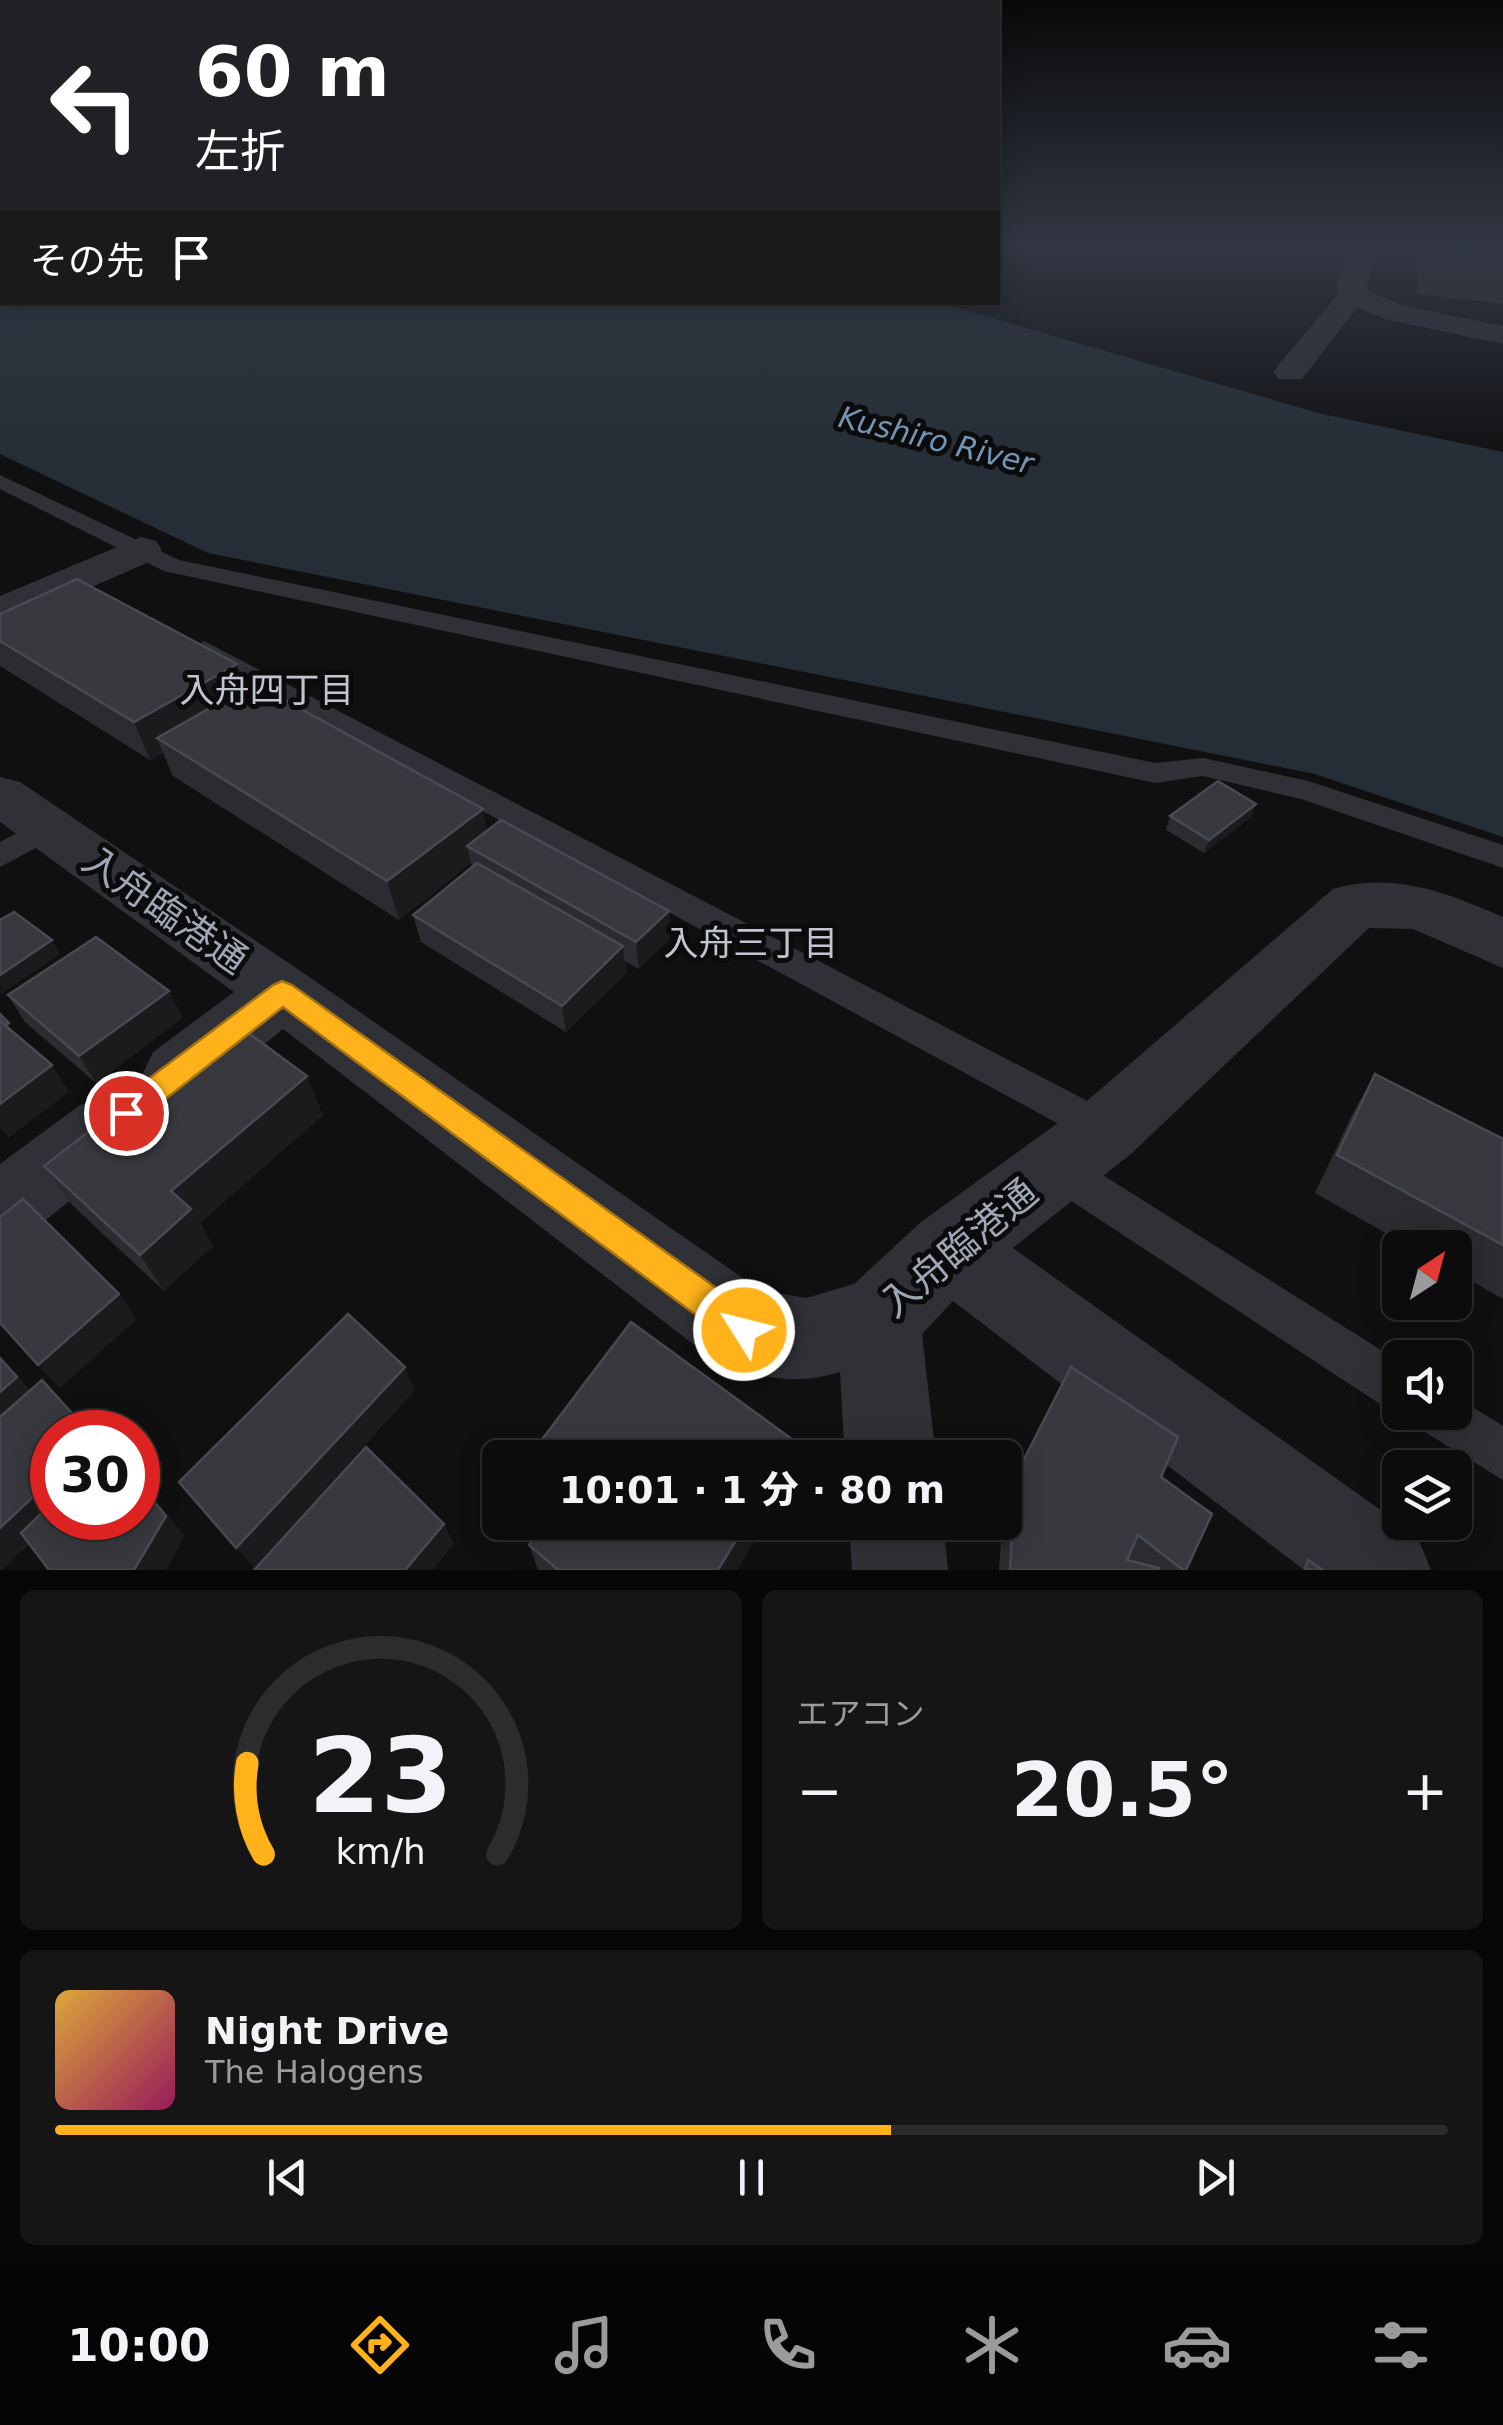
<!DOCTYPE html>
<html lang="ja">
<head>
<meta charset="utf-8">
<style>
  :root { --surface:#0c0c0d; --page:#151516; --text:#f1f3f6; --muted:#9a9b9d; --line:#2c2c2e; --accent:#ffb21a }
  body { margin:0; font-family:"DejaVu Sans","Noto Sans JP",sans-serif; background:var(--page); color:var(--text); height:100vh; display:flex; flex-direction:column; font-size:38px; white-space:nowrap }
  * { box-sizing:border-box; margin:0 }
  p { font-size:32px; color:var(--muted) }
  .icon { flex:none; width:55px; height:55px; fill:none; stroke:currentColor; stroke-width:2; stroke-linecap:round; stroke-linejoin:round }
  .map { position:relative; height:1570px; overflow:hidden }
  .details { display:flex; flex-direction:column; gap:20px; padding:20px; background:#070707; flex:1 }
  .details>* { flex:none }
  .banner { position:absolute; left:0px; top:0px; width:1000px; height:305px; box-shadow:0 5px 25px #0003,0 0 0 2px var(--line); background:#202124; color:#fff; overflow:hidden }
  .needle { width:65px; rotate:36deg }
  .tools { position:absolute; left:1382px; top:1230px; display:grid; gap:20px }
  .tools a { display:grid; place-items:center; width:90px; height:90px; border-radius:15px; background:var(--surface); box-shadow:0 5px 25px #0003,0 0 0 2px var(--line); font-size:50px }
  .speed { position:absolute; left:30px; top:1410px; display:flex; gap:20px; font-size:50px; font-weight:700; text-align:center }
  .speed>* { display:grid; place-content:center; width:130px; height:130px; border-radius:50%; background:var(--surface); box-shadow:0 5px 25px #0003,0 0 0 2px var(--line); line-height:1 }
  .speed .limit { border:15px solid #d22; background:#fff; color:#111 }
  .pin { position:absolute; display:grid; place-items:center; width:85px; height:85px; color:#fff; margin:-42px; border:5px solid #fff; border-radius:50%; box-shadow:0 2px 10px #0007 }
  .me { position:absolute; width:110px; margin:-55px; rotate:306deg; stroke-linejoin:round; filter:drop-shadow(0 0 8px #0008) }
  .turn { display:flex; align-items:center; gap:35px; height:210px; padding:0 30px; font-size:45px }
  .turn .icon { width:130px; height:130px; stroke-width:2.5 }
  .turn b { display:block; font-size:70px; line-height:85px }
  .then { display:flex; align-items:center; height:95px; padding:0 30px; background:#0003; gap:20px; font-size:38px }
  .big { font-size:75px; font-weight:800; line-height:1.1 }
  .details .card { flex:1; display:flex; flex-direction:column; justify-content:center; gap:15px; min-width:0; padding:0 35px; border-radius:15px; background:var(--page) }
  .details .dial { align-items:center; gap:0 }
  .dial svg { height:260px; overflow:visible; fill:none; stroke:var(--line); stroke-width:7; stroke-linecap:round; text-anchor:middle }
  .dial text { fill:var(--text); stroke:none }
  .song { display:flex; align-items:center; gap:30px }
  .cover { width:120px; height:120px; border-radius:15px; background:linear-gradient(135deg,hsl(40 70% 55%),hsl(330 70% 35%)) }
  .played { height:10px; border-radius:5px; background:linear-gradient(90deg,var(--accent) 60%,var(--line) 60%) }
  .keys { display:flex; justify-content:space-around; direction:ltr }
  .heat { display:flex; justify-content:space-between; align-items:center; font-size:55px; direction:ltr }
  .details .tiles { flex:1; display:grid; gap:20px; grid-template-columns:1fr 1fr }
  .card:last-child { grid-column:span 2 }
  .trip { position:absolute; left:482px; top:1440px; width:540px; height:100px; border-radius:15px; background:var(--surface); box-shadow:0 5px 25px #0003,0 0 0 2px var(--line); font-weight:800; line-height:100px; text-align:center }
  .dock { display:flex; height:160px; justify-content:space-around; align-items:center; background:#050505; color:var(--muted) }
  .dock .icon { width:70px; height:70px }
  .dock .active { color:var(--accent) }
  .dock b { font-size:45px; color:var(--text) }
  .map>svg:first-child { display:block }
</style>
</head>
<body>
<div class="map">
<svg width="1503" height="1570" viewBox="0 0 1503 1570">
  <rect width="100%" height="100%" fill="#101011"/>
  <path fill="#252e36" d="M0 245 2 302 941 303 1318 413 1503 452V837L1315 774 208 553 0 454Z"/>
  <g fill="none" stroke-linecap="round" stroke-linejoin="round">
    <g fill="#303137" fill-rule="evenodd">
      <path d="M0 475 179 560 1155 763 1203 758 1308 781 1503 845V868L1301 799 1203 776 1155 783 164 571 0 489Z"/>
      <path d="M204 641 1120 1118 1126 1130 1120 1142 1106 1148 1092 1142 195 655 191 649Z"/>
      <path d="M48 817 59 820 64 828 59 836 0 867V842Z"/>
      <path d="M1056 1149 1071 1155 1400 1362 1401 1412 1383 1406 1041 1181 1035 1168 1041 1155Z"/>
      <path d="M1455 1396 1503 1426V1480L1420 1429 1413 1412H1455Z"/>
    </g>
    <g fill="#303137" fill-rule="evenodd">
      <path d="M1353 286 1363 289 1367 295 1302 379H1278L1274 372 1278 365 1343 289Z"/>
      <path d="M141 537 156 541 162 550 156 559 0 627V596Z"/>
      <path d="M0 777 20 782 305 974 760 1290 806 1298 854 1284 921 1222 1080 1107 1333 889C1394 871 1448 893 1503 917V968L1413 929 1369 928 1132 1153 1013 1248 1417 1536 1431 1570H1304L953 1301 922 1334 936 1458H845L840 1372C793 1386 759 1378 714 1360L283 1029 203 1094 178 1103 153 1094 143 1073 153 1052 234 992 0 822Z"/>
      <path d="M106 1096 132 1105 143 1128 132 1151 27 1235 0 1246V1164L80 1105Z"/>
      <path d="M849 1522H943L948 1570H852Z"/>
    </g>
    <path fill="#303137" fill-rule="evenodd" d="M1351 245H1377L1366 290 1404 306 1503 326V344L1385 319 1343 301 1336 285Z"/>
  </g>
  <g fill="#2c2c30">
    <path d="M1416 245H1503V304L1417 294Z"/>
    <path d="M0 614 245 687 670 938 639 969 625 961 626 973 566 1032 421 942 413 915 472 867 471 863 399 920 173 776 163 753 150 760 0 666Z"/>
    <path d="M1256 804 1251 817 1204 853 1166 830 1170 816Z"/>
    <path d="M169 991 182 1018 96 1083 25 1022 8 995Z"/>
    <path d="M1375 1074 1503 1139V1299L1455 1272V1248H1412L1315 1193 1353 1113Z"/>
    <path d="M323 1115 200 1223 213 1246 164 1291 71 1204 44 1166Z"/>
    <path d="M1015 1477H1161L1186 1570H999L1002 1522H1005V1503Z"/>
    <path d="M545 1522H765L737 1570H538L529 1545Z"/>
  </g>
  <g fill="#1b1b1e">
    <path d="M237 664 250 702 157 738 163 753 150 760 134 722Z"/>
    <path d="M1256 804 1251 817 1204 853 1209 840Z"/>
    <path d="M483 809 491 848 467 846 471 863 399 920 387 881Z"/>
    <path d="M669 911 670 938 639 969 636 942Z"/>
    <path d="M52 940 60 954 1 994 0 975Z"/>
    <path d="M623 946 626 973 566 1032 562 1006Z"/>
    <path d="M169 991 182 1018 96 1083 79 1056Z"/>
    <path d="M52 1065 69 1092 8 1138 0 1127V1104Z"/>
    <path d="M307 1076 323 1115 200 1223 213 1246 164 1291 140 1255 171 1191Z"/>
    <path d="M119 1294 137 1319 60 1388 38 1365Z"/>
    <path d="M0 1356 39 1400 0 1435Z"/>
    <path d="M405 1367 415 1390 254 1568 236 1548Z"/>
    <path d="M796 1442 795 1458H787Z"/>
    <path d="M52 1479V1518H57L2 1570H0V1528Z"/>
    <path d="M138 1480 185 1536 166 1570H134Z"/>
    <path d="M747 1522H765L737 1570H718Z"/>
    <path d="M444 1524 454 1544 433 1570H405Z"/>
  </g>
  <g fill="#38393e" stroke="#484a51" stroke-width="2.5">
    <path d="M1433 245H1503V256L1434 249Z"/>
    <path d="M77 579 237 664 134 722 0 641V614Z"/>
    <path d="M254 683 483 809 387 881 157 738Z"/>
    <path d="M1218 781 1256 804 1209 840 1170 816Z"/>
    <path d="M501 820 669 911 636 942 467 846Z"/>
    <path d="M477 863 623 946 562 1006 413 915Z"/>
    <path d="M14 912 52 940 0 975V920Z"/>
    <path d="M96 937 169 991 79 1056 8 995Z"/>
    <path d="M0 1014 9 1023 6 1025 0 1021Z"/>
    <path d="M0 1021 52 1065 0 1104Z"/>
    <path d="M232 1021 307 1076 171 1191 191 1209 140 1255 44 1166Z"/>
    <path d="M1375 1074 1503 1139V1245L1337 1155Z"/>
    <path d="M23 1199 119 1294 38 1365 0 1323V1217Z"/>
    <path d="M348 1314 405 1367 236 1548 179 1482Z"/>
    <path d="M631 1322 796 1442 787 1458H528Z"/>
    <path d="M0 1358 17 1377 0 1392Z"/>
    <path d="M1071 1367 1178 1437 1161 1477 1212 1514 1186 1570H1183L1138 1535 1127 1560 1159 1568V1570H1010L1015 1477Z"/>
    <path d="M42 1380 89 1432H52V1479L0 1528V1417Z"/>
    <path d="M366 1447 444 1524 405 1570H254Z"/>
    <path d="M138 1482 166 1516 134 1570H49L21 1533 52 1503V1518H138Z"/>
    <path d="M545 1522H747L718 1570H558L529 1545Z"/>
    <path d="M1308 1560 1323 1570H1305Z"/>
  </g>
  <linearGradient id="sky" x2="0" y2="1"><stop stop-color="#090909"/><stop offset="0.53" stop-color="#313743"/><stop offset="1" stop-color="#313743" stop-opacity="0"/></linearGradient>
  <rect width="1503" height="465" fill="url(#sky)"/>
  <path fill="#ffb21a" stroke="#a67411" stroke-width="2.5" d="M282 981 292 985 757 1317 762 1330 757 1342 744 1347 732 1342 283 1007 136 1122 126 1126 115 1122 111 1113 115 1104 273 985Z"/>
  <g text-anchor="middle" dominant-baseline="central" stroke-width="10" stroke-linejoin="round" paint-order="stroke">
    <g font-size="30" font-style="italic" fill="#7295b3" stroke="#0b0b0c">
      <text transform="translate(936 440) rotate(14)">Kushiro River</text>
    </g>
    <g font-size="35" fill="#c1c5cf" stroke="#0b0b0c">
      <text x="267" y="690">入舟四丁目</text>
      <text x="751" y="943">入舟三丁目</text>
    </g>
    <g font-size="38" fill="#9fa6b4" stroke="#0b0b0c">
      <text transform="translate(165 910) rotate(35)">入舟臨港通</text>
      <text transform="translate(959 1248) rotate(-40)">入舟臨港通</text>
    </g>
  </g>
</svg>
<div class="tools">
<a><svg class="needle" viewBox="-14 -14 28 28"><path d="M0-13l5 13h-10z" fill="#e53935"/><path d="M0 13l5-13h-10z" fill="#9a9b9d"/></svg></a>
<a><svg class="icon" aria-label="sound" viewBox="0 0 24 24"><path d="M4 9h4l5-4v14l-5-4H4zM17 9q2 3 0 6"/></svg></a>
<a><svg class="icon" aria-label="layers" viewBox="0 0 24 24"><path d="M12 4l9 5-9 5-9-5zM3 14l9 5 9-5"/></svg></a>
</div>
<div class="speed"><div class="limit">30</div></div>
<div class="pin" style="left:126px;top:1113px;background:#d93025"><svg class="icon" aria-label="arrive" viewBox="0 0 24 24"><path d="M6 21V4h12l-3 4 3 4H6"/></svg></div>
<svg class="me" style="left:744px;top:1330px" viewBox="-20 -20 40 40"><circle r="17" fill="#ffb21a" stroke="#fff" stroke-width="3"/><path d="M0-11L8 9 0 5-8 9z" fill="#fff"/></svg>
<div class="trip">10:01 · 1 分 · 80 m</div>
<div class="banner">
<div class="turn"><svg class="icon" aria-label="left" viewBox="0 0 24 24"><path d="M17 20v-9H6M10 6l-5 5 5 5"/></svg><div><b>60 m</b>左折</div></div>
<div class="then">その先<svg class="icon" aria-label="arrive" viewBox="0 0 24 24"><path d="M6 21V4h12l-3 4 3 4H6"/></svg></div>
</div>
</div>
<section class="details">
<div class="tiles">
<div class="card dial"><svg viewBox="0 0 100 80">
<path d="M14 69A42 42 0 1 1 86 69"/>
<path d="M14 69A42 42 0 0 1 9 41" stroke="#ffb21a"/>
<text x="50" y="56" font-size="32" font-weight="700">23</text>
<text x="50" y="72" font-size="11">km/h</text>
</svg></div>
<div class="card"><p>エアコン</p>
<div class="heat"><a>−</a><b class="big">20.5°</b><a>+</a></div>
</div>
<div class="card">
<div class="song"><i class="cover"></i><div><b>Night Drive</b><p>The Halogens</p></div></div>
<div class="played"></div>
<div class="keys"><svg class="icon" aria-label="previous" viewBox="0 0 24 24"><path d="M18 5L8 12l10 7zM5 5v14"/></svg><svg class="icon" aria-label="pause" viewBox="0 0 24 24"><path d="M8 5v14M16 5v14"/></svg><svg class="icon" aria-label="next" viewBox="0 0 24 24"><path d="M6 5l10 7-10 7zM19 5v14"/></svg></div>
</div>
</div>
</section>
<nav class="dock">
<b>10:00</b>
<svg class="icon active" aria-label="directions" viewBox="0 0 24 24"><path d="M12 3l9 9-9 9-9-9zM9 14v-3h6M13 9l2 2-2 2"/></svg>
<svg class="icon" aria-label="music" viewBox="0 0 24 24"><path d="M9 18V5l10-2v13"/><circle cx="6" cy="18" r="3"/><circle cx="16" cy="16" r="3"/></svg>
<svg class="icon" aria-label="phone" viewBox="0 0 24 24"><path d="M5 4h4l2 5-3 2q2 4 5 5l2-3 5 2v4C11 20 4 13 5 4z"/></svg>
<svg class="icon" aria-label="climate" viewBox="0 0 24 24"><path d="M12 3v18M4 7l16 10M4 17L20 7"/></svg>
<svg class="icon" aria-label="car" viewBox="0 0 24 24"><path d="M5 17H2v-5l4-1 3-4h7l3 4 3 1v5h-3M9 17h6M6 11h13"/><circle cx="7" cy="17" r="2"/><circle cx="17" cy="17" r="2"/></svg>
<svg class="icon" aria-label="filters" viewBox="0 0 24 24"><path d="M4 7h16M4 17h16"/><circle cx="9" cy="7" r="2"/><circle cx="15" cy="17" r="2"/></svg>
</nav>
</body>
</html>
